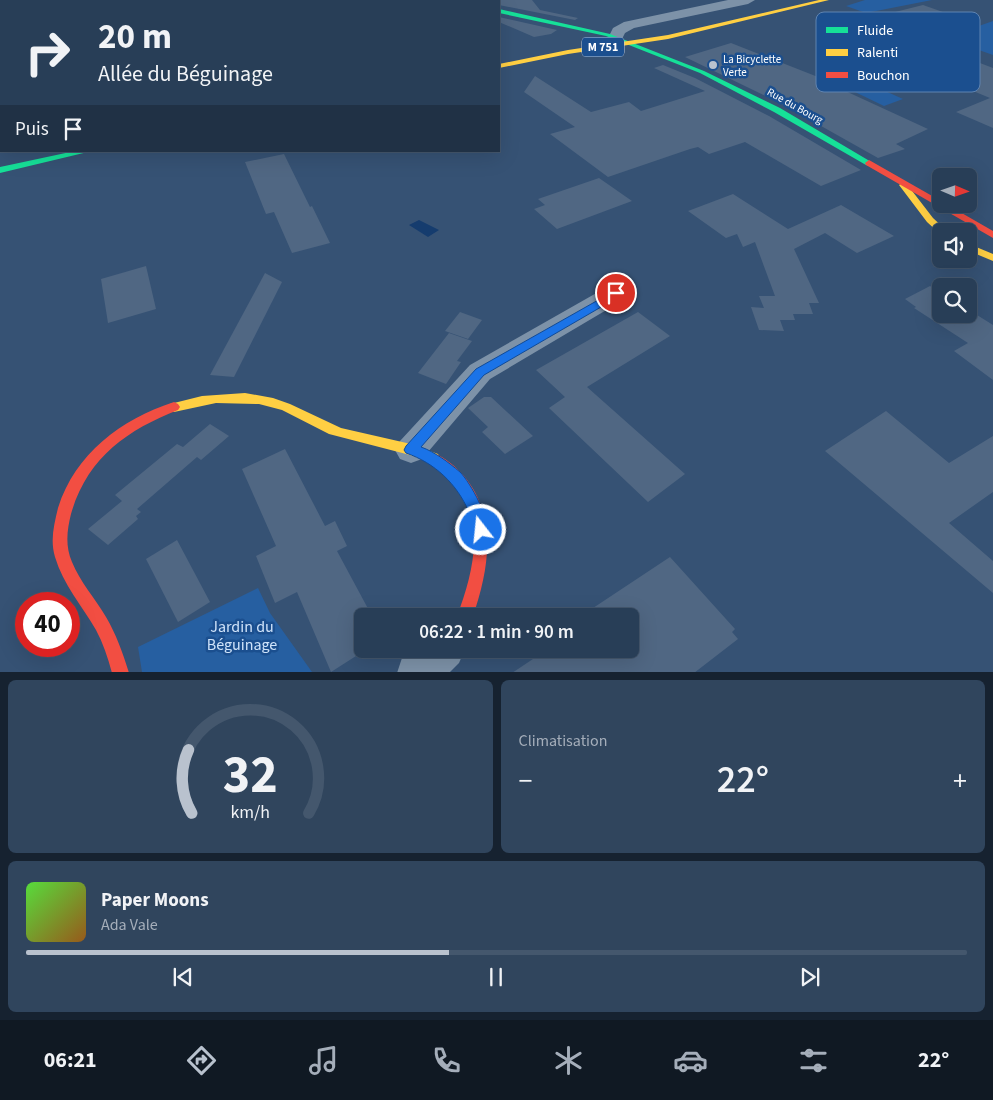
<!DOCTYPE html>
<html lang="fr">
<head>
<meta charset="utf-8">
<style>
  :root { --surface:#283e57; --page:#30455d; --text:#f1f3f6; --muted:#a5aeba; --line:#44576d; --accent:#b9c2ce }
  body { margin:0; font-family:"Source Sans 3",sans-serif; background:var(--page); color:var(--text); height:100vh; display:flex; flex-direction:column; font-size:19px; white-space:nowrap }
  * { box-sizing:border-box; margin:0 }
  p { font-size:16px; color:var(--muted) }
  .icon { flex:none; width:28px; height:28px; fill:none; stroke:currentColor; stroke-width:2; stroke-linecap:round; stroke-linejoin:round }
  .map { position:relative; height:672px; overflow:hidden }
  .details { display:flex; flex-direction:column; gap:8px; padding:8px; background:#162230; flex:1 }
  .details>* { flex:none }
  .banner { position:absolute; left:0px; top:0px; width:500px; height:152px; box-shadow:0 5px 20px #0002,0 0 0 1px var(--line); background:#283e57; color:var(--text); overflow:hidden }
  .needle { width:32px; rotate:92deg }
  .buttons { position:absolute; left:932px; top:168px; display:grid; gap:10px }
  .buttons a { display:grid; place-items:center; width:45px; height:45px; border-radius:8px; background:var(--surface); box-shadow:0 5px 20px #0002,0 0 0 1px var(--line); font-size:25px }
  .speed { position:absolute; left:15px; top:592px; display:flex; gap:10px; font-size:25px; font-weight:700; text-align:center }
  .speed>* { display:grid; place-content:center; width:65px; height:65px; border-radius:50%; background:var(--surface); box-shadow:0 5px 20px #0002,0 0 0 1px var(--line); line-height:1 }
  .speed .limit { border:8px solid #d22; background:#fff; color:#111 }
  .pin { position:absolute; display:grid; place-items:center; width:42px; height:42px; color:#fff; margin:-21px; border:2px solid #fff; border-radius:50%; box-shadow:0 1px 5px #0007 }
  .me { position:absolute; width:55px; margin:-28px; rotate:344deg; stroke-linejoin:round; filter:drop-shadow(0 0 4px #0008) }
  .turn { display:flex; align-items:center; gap:18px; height:105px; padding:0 15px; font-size:22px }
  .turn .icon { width:65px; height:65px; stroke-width:2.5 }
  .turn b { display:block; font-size:35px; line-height:42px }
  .then { display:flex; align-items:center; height:48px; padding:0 15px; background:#0003; gap:10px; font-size:19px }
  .big { font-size:38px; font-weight:600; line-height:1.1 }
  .details .card { flex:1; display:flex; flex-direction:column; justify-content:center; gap:8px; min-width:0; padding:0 18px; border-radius:8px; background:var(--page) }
  .details .dial { align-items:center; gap:0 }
  .dial svg { height:130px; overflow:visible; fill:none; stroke:var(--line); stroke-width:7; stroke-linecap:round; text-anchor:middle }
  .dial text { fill:var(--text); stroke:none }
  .song { display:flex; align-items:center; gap:15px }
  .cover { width:60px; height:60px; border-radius:8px; background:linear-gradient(135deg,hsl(110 70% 55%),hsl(30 70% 35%)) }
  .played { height:5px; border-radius:2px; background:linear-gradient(90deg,var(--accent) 45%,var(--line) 45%) }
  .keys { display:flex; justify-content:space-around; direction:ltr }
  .heat { display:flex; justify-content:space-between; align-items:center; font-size:28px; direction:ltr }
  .details .tiles { flex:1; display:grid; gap:8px; grid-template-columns:1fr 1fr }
  .card:last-child { grid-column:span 2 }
  .trip { position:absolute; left:354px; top:608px; width:285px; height:50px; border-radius:8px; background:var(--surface); box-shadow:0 5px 20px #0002,0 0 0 1px var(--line); font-weight:600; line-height:50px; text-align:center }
  .menu { display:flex; height:80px; justify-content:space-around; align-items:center; background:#101923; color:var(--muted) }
  .menu .icon { width:35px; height:35px }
  .menu .on { color:var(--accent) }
  .menu b { font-size:22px; color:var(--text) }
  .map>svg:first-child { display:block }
</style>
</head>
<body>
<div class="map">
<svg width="993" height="673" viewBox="0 0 993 673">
  <rect width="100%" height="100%" fill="#365274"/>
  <g fill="#265fa1">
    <path d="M865 0H932L866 13 846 6Z"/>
    <path d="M993 21V55L945 38Z"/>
    <path d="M874 86 903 99 884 106 855 92Z"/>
    <path d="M258 588 270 613 312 672H142L138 647Z"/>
  </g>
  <path fill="#153c6e" d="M419 220 439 230 428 237 409 225Z"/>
  <g fill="#506783">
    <path d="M499 0H532L540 10 578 18 575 20 499 5Z"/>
    <path d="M923 5 960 18 956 19 968 24 923 36 875 17Z"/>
    <path d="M499 17 557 30 551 34 534 37 499 22Z"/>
    <path d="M912 37 993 68V128L956 112 990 98 910 65 841 89 928 129 896 144 905 149 878 158 782 104 685 57 731 43 818 77Z"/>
    <path d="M663 65 695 78 769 116 861 170 821 186 745 142 709 154 698 147 690 149 608 177 550 134 575 127 524 92 535 76 591 112 629 102 641 111 705 91 654 68Z"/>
    <path d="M284 154 310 207 312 206 330 243 292 253 274 212 266 214 245 162Z"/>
    <path d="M599 178 632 201 557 229 534 209 545 205 538 199Z"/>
    <path d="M733 194 788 229 841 205 894 236 857 253 825 233 794 249 819 303H809L813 314H793L795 320H780L784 331 759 330 751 307 764 308 759 296H775L755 242 743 247 737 234 726 238 688 211Z"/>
    <path d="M146 266 156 309 108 323 101 279Z"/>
    <path d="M265 273 282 282 234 377 210 375Z"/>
    <path d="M930 286 941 293V314H969V310L993 325V380L954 351 968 343 914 308 916 307 905 299Z"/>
    <path d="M460 312 482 320 468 339 445 331Z"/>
    <path d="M638 312 670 336 587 387 685 474 648 502 549 408 565 397 536 370Z"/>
    <path d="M449 333 472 341 457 361 461 362 446 384 418 373Z"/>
    <path d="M484 397H491L533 436 505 454 482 432 488 427 468 408Z"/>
    <path d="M886 411 949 463 993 436V492L949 523 993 561V593L825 451Z"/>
    <path d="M210 424 229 436 201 460 197 457 137 509 141 512 136 516 138 519 108 545 88 529 122 501 115 495 177 444 183 447Z"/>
    <path d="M285 449 325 526 335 521 347 546 337 551 372 616H362V649H367L331 672 297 592 275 603 256 556 276 546 242 469Z"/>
    <path d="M177 540 210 602 178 622 146 559Z"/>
    <path d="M670 557 735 629 732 632 738 639 694 673H512L548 649H630V616H591L587 612Z"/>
  </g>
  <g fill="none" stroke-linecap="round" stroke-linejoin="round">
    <g fill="#7d92a8" fill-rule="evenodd">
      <path d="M728 0H755L748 4 634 28 625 33 621 41H611L608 38 613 28 624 22Z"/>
      <path d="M616 285 625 287 629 293 625 299 490 379 422 459 411 463 400 459 395 450 400 441 470 365 607 287Z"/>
      <path d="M414 649H465L459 663 449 673H397L402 658Z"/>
    </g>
    <g fill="#16e098" fill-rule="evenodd">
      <path d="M440 0H451L452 1H441Z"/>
      <path d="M499 9 610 34 704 71 780 108 873 163 869 166 866 165 774 112 700 73 606 36 499 13Z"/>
      <path d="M75 151H92L0 173V167Z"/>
    </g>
    <g fill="#ffcf43" fill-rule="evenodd">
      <path d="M819 0H829L668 39 568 54 499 68V64L568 50 668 35Z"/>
      <path d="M903 182 906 183 933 218 947 231 939 233 927 222 899 185Z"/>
      <path d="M969 244 993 254V261L969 251Z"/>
      <path d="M245 393 273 398 290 404 341 428 411 444 438 454 440 458 438 462 433 463 410 455 329 434 282 410 259 404 216 403 174 412 170 410 168 407 170 404 202 396Z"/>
    </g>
    <g fill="#f24e42" fill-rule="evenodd">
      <path d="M869 160 941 201V204H946L993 231V238L866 165 865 163Z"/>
      <path d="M174 402 178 404 180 407 178 410C127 430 87 458 71 514 67 530 65 546 72 562 80 582 95 598 106 617 116 634 123 653 129 673H112C108 658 103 643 96 630 82 606 63 584 55 557 50 540 54 525 58 508 75 454 121 419 174 402Z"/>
      <path d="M433 453C445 457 456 467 464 476 498 517 489 569 473 616H457C471 579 485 530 461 493 457 487 452 480 446 475 440 470 430 466 426 458L428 454Z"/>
    </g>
  </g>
  <path fill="#1a73e8" stroke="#114b97" d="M616 290 620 291 621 293 620 296 484 375 421 447C435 452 448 462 460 472 470 482 492 521 486 535L481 537 475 535C472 528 472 519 469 512 457 484 435 463 406 453L404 450 406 446 476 369Z"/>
  <circle fill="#b9c2ce" stroke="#1b4f8f" stroke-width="2" cx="713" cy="65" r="5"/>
  <g text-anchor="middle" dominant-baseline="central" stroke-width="5" stroke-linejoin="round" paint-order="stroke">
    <g font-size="11" fill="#fff" stroke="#1b4f8f" text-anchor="start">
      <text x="723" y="59">La Bicyclette<tspan x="723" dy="13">Verte</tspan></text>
    </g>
    <g font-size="11" fill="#fff" stroke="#1b4f8f">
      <text transform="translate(795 106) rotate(29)">Rue du Bourg</text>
    </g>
    <rect fill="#1b4f8f" stroke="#bbcadd" stroke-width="1" x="582" y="37.5" width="42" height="19" rx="4"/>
    <g font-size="12" font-weight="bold" fill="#fff">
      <text x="603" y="47">M 751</text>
    </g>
    <g font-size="16" fill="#cfe3fa" stroke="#1b4f8f">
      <text x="242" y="627">Jardin du<tspan x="242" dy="18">Béguinage</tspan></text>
    </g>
  </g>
  <rect x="816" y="12" width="164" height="80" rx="8" fill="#1b4f8f" stroke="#5f84b1" stroke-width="1"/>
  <rect x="826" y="27" width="22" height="6" fill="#16e098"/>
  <rect x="826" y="49" width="22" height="7" fill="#ffcf43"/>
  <rect x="826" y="72" width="22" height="6" fill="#f24e42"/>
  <g font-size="14" fill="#fff">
    <text x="857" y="35">Fluide</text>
    <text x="857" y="57">Ralenti</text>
    <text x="857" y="80">Bouchon</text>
  </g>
</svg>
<div class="buttons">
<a><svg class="needle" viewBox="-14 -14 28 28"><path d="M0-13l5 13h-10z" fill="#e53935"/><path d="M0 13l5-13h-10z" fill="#a5aeba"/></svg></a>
<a><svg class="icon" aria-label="sound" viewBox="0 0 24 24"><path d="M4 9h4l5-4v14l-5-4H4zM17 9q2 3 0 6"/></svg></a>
<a><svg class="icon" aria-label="search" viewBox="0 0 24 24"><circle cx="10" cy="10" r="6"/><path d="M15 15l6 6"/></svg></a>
</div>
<div class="speed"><div class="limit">40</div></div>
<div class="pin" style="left:616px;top:293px;background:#d93025"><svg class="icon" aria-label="arrive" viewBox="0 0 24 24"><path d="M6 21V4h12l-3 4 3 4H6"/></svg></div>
<svg class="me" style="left:481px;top:530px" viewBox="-20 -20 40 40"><circle r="17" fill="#1a73e8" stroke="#fff" stroke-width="3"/><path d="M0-11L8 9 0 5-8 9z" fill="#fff"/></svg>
<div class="trip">06:22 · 1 min · 90 m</div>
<div class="banner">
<div class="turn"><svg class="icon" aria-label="right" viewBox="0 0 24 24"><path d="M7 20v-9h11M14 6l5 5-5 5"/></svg><div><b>20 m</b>Allée du Béguinage</div></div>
<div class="then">Puis<svg class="icon" aria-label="arrive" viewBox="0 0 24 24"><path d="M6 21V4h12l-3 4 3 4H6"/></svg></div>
</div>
</div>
<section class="details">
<div class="tiles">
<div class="card dial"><svg viewBox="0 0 100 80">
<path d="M14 69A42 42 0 1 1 86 69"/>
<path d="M14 69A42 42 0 0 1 12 30" stroke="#b9c2ce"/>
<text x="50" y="56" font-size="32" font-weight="700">32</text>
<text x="50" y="72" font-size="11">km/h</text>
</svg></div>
<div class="card"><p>Climatisation</p>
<div class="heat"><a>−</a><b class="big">22°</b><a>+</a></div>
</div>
<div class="card">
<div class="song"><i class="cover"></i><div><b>Paper Moons</b><p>Ada Vale</p></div></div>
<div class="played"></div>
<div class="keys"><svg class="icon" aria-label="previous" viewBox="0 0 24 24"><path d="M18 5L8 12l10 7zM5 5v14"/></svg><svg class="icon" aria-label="pause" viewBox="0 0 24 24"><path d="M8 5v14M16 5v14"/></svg><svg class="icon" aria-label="next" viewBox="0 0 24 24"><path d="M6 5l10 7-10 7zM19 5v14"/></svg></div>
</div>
</div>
</section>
<nav class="menu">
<b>06:21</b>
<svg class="icon on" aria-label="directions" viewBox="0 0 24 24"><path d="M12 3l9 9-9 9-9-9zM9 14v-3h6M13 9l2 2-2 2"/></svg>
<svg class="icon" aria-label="music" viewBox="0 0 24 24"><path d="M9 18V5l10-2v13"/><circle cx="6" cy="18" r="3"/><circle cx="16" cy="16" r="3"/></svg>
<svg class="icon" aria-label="phone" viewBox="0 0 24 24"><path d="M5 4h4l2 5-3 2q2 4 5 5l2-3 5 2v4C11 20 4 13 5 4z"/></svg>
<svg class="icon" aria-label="climate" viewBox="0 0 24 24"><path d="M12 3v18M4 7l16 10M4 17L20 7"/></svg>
<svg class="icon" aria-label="car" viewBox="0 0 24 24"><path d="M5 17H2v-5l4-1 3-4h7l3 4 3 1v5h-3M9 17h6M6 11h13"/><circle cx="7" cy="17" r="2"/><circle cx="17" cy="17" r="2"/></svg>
<svg class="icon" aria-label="filters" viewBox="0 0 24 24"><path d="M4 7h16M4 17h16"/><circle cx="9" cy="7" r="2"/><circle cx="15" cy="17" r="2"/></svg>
<b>22°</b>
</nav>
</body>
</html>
